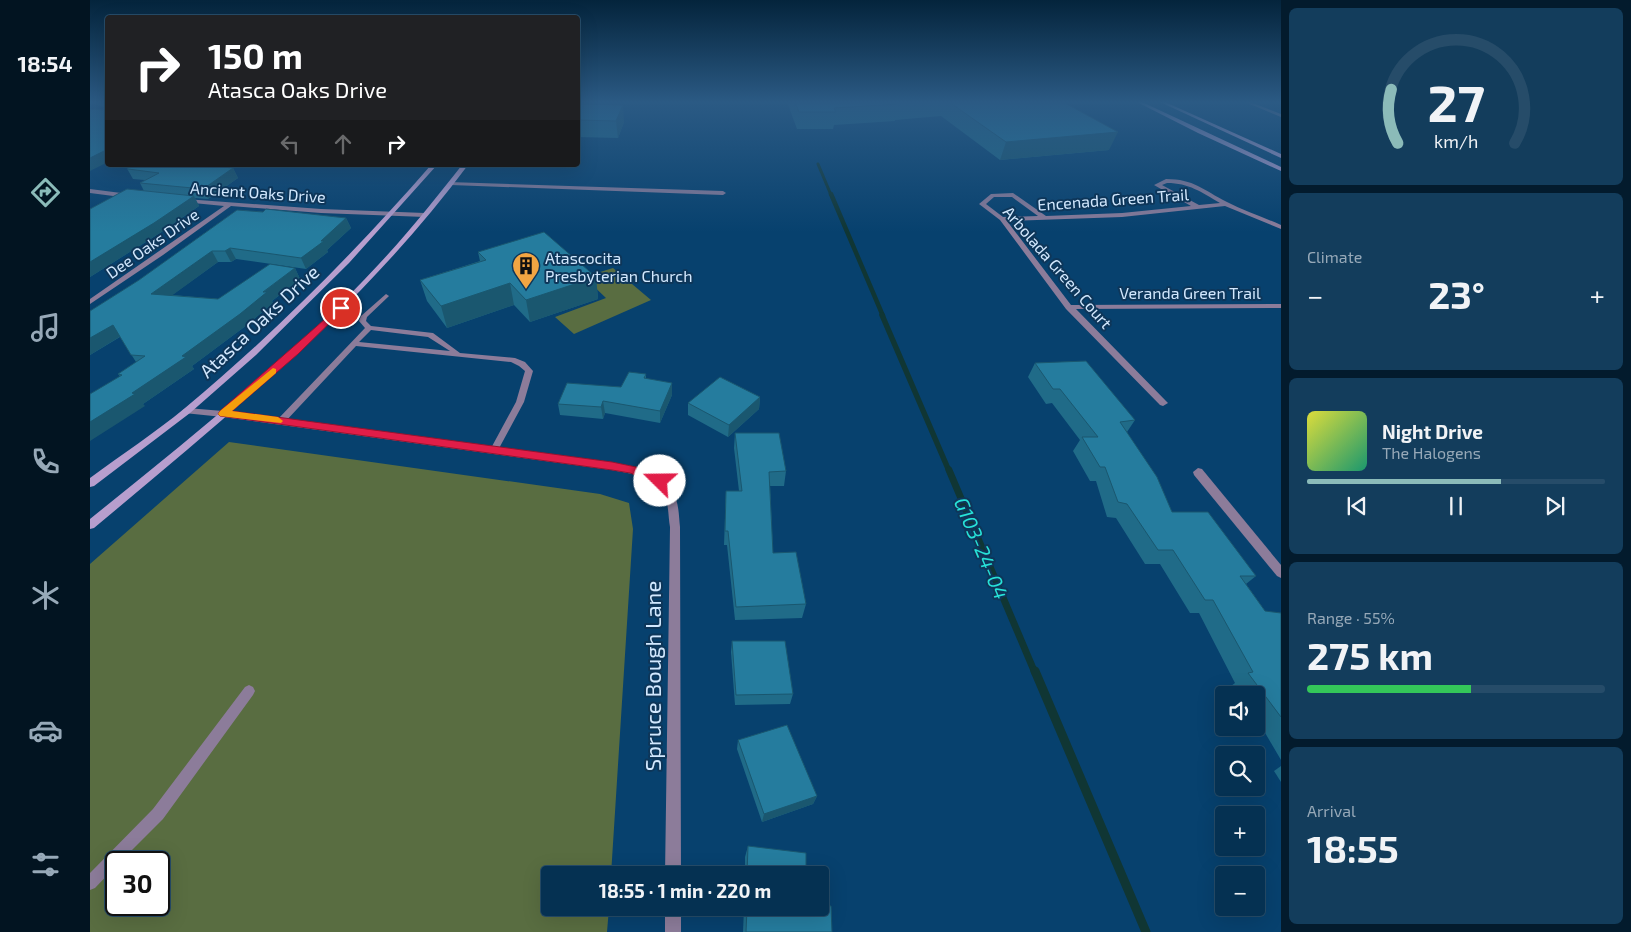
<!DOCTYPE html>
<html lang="en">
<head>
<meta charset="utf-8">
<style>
  :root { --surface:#053152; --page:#133d5c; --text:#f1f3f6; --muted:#97a9b8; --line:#264c69; --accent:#8bbbb9 }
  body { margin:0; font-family:"Exo 2",sans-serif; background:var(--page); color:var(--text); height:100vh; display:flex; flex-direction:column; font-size:19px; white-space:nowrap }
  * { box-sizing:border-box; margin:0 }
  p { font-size:16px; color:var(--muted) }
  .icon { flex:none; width:28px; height:28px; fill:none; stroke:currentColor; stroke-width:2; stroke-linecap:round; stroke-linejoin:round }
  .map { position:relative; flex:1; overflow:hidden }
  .panel { display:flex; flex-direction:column; gap:8px; padding:8px; background:#031b2d; width:350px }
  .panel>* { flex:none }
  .top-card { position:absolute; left:15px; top:15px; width:475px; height:152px; border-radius:5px; box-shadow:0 5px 20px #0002,0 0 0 1px var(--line); background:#202124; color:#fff; overflow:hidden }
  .fabs { position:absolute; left:1125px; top:686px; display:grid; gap:10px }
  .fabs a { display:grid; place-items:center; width:50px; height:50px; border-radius:5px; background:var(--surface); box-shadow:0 5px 20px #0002,0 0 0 1px var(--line); font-size:25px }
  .speed { position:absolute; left:15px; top:851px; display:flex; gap:10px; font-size:25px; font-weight:700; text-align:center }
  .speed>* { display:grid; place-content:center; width:65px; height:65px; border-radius:50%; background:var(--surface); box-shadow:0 5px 20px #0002,0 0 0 1px var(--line); line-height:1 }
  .speed .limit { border:2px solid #111; border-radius:8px; background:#fff; color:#111 }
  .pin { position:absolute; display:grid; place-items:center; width:42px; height:42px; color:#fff; margin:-21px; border:2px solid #fff; border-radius:50%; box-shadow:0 1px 5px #0007 }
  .me { position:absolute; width:55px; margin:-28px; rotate:292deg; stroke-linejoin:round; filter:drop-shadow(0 0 4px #0008) }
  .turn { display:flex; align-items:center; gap:18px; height:105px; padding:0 20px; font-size:22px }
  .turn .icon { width:65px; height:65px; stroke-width:2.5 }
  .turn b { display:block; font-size:35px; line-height:42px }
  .lanes { display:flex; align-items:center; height:48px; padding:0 20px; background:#0003; justify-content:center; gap:25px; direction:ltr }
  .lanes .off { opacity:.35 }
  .big { font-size:38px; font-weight:700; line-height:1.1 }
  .panel .tile { flex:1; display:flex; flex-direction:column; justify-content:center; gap:8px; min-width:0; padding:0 18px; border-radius:8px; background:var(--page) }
  .panel .dial { align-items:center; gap:0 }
  .dial svg { height:130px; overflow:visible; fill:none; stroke:var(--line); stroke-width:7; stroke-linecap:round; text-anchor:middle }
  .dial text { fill:var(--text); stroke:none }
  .song { display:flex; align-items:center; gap:15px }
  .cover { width:60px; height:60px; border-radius:8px; background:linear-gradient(135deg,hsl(60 70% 55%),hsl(160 70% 35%)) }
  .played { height:5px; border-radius:2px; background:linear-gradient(90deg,var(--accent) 65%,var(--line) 65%) }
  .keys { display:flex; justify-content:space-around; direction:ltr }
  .heat { display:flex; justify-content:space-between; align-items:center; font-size:28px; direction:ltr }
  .charge { height:8px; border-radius:4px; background:linear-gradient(90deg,#34c759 55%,var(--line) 0) }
  .trip { position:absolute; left:451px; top:866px; width:288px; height:50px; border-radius:5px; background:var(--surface); box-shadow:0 5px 20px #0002,0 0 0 1px var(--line); font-weight:700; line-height:50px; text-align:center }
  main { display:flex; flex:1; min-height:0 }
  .tabs { display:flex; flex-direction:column; width:90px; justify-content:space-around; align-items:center; background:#021421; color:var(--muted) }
  .tabs .icon { width:35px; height:35px }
  .tabs .on { color:var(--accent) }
  .tabs b { font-size:22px; color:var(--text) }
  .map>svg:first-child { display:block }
</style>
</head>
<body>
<main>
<nav class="tabs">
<b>18:54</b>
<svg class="icon on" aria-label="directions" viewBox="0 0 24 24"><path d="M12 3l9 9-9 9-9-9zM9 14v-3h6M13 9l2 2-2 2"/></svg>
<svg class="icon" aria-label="music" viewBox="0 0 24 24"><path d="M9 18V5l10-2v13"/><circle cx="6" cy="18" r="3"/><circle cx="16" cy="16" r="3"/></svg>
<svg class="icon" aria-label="phone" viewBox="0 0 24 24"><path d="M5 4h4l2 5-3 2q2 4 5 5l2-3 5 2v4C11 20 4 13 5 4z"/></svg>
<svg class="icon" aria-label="climate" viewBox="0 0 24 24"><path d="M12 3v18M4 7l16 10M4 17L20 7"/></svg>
<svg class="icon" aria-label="car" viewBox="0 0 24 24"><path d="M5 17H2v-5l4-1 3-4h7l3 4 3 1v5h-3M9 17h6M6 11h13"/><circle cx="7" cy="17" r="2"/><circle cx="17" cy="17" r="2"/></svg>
<svg class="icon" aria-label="filters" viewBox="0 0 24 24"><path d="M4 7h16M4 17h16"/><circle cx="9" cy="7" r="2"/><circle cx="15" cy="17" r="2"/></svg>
</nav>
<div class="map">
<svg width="1191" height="932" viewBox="0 0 1191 932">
  <rect width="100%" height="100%" fill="#07416e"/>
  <g fill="#596d41" fill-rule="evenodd">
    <path d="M523 268 561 300 484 334 465 317 516 298 494 277Z"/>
    <path d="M139 442 510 494 539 503 543 529 521 875H460V908H519L517 932H0V564ZM26 862H69V905H26Z"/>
  </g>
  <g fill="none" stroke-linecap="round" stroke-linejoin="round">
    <path stroke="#103634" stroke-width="3" d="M728 164 741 195"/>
    <path stroke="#103634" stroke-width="4.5" d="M741 194 793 316"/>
    <path stroke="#103634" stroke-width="5.5" d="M792 315 859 471"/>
    <path stroke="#103634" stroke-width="7" d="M859 470 945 673"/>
    <path stroke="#103634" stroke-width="9" d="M945 671 1056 932"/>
    <g fill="#8c7c9a" fill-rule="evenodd">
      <path d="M1155 102H1160L1191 114V117Z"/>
      <path d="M296 294 299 296 298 297 277 317 276 321 281 326 343 333 370 353 425 358 435 362 443 371 434 402 407 452 404 453 400 450 426 402 435 371 429 366 421 362 266 346 194 423H188L187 421 188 419 275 328 269 321 271 316ZM281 330 338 337 360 351 269 342Z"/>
      <path d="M159 685 163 687 165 691 163 695 73 819 30 862H26V866L5 888 0 890V873L63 809 155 687Z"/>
    </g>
    <g fill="#8c7c9a" fill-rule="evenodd">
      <path d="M1076 179C1104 179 1113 190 1137 202 1154 211 1173 217 1191 225V229L1135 206 1032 217 917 221 981 305 1191 304V308L986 309 1076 401 1078 403 1073 406 1070 405 976 309 910 220 889 204 901 194 923 193 956 216 1032 213 1101 206 1064 185ZM1077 183C1099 183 1111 192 1130 203L1109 205 1072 185ZM904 197H922L948 216 913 217 896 204Z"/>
      <path d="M359 182 633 191 636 193 633 195 361 185 359 184Z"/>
      <path d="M0 189 39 194 42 196 39 198 0 193Z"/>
      <path d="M95 199 231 209 335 213 338 215 335 217 231 213 141 206 73 255 0 304V299L134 206 93 202 92 201Z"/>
      <path d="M97 408 133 411 521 462C546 467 578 472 586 499 589 508 589 518 590 527L591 875H575L580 527C578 516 579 502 573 493 563 476 538 473 521 470L133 417 94 413 92 411 94 409Z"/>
      <path d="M1108 468 1112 469 1191 565V578L1187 576 1104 475 1103 472Z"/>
      <rect x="575" y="908" width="16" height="24"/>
    </g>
    <g fill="#b79ece" fill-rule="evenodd">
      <path d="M1047 102H1052L1191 167V171L1108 133Z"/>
      <path d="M1070 102H1075L1191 154V158Z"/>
      <path d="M341 165H347L259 263 166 355 100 413 4 486 0 487V478C32 454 65 433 95 408 184 334 265 252 341 165Z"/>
      <path d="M372 165H378C273 306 138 416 4 528L0 529V519C100 438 202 358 289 264 319 232 345 199 372 165Z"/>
    </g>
  </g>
  <g fill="#206b88">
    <path d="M0 102H18V162L13 110 14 107 0 103Z"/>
    <path d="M697 102H973L1019 150 910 160 851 116 805 120V121L744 125 743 129H707Z"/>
    <path d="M488 104 534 122 528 138 488 137Z"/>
    <path d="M35 165H127L124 166 143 168 148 178 118 199 105 198 109 206 70 233 0 277V209L54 191 50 183 55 180 43 179Z"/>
    <path d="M147 210 256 218 261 228 237 250 238 252 216 269 146 259 141 262H128L82 295 128 299 205 268 210 279 182 301 183 303 157 325 102 366 104 369 53 404 55 406 28 374 46 362 30 337 0 355V311L49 280Z"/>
    <path d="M388 252 506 277 508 299 440 322 424 305 357 328 337 301 330 280 390 261Z"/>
    <path d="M945 363 1045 420 1037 432 1082 512 1166 576 1156 584 1175 611 1191 613V760L1174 731 1166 721V695H1148L1141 686 1145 683 1109 613H1100L1070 564H1055L1026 518 1017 517 1006 481H1000L983 451 990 440 962 403 956 404 938 377Z"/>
    <path d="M556 374V379L582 383V395L570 423 515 413 513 419 470 415 468 404 531 387Z"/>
    <path d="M670 397 669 409 638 437 598 415V403Z"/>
    <path d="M645 433 696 471 694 486H680L683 553 716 604 712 618 645 620 637 545H634L636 491H649L644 448Z"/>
    <path d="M642 641 703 694 700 704 645 705 641 652Z"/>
    <path d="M648 740 727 796 723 804 672 822 647 749Z"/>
    <path d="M1191 766V782L1184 771Z"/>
    <path d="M658 846 716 875H655V857Z"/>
    <path d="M654 908H730L742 932H653Z"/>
  </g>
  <g fill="#1a576f">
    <path d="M533 105 534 122 528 138 526 121Z"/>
    <path d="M1028 132 1019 150 910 160 916 142Z"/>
    <path d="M18 149V162L0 171V158Z"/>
    <path d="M143 168 148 178 118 199 113 189Z"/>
    <path d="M104 196 109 206 70 233 0 277V262Z"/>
    <path d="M256 218 261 228 237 250 238 252 216 269 211 258Z"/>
    <path d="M140 248 146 259 141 262 135 251Z"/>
    <path d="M122 251 128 262 69 305 61 294Z"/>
    <path d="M205 268 210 279 182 301 183 303 157 325 102 366 104 369 53 404 55 406 0 441V422L42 393Z"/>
    <path d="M506 277 508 299 440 322 436 300Z"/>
    <path d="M420 283 424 305 357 328 351 306Z"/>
    <path d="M23 325 31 336 0 355V338Z"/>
    <path d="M582 383V395L570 423V411Z"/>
    <path d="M670 397 669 409 638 437 639 425Z"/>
    <path d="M513 401 515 413 513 419 511 407Z"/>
    <path d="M727 796 723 804 672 822 674 814Z"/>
  </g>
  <g fill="#257c9e" stroke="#1a576f">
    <path d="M705 102H822L807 103 808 104 744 108 746 112H709Z"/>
    <path d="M859 102H973L1028 132 916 142Z"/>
    <path d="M488 104 533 105 526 121 488 120Z"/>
    <path d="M15 105H18V149L0 158V110L4 109 13 110Z"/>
    <path d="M35 165H111L143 168 113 189 50 183 69 173 38 169Z"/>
    <path d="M37 189 104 196 64 223 0 262V209Z"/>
    <path d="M176 209 256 218 231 241H234L211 258 140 248 135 251H122L61 294 128 299 180 264 205 268 173 292H177L150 314 92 356 96 357 42 393 45 394 0 422V394L32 375 28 374 55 356 41 355 23 325 0 338V311L49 280 147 210 173 212Z"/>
    <path d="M454 232 506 277 436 300 420 283 351 306 330 280 396 260 388 252Z"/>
    <path d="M996 361 1045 420 1030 422 1067 477 1082 512H1118L1166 576H1150L1175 611 1191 613V717L1158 673 1163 672 1123 600H1115L1083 550H1068L1037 504 1028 502 1015 467H1010L992 437H1008L970 389H963L945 363Z"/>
    <path d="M539 372 556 374 554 378 582 383 570 411 513 401 511 407 468 404 477 383 531 387Z"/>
    <path d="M630 377 670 397 639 425 598 403Z"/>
    <path d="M645 433H689L696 471 679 472 683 553 706 552 716 604 646 607 638 531H635L636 491H652Z"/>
    <path d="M642 641H695L703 694 646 695Z"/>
    <path d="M697 725 727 796 674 814 648 740Z"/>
    <path d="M658 846 716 853V875H657Z"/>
    <path d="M730 905 741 906 742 932H656L657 908H730Z"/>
  </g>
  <linearGradient id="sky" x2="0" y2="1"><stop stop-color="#04243c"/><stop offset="0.44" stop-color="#2b5a84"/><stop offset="1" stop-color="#2b5a84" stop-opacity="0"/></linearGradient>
  <rect width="1191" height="232" fill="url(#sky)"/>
  <path fill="#e11d48" stroke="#92132f" d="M251 305 254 306V309L208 354 142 411 522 462 546 467 574 478 576 481 570 485 540 473 522 470 130 416 128 414 130 411Z"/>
  <path fill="#f59e0b" d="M183 368 186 369V373L142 411 188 417 193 421 191 423 130 416 128 414 130 411Z"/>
  <defs>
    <symbol id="building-pin" viewBox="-11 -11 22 30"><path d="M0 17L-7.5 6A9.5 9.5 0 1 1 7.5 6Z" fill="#f2a542" stroke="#0e3659"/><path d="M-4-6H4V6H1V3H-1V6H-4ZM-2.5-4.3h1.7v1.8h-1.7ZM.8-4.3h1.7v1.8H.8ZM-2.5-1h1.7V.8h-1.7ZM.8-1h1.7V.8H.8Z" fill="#111"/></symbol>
  </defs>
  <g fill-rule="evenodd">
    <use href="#building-pin" x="420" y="250" width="32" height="43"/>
  </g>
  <g text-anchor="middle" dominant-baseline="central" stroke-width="4" stroke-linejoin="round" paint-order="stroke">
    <g font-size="16" fill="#d2e8fe" stroke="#0e3659">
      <text transform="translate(168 192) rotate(4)">Ancient Oaks Drive</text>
      <text transform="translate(1023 199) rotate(-4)">Encenada Green Trail</text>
      <text transform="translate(62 243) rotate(-35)">Dee Oaks Drive</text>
      <text transform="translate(968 267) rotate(49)">Arbolada Green Court</text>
      <text x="1100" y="292">Veranda Green Trail</text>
    </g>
    <g font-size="16" fill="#d2e8fe" stroke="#0e3659" text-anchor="start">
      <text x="455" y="257">Atascocita<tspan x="455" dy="18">Presbyterian Church</tspan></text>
    </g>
    <g font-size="19" fill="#d2e8fe" stroke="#0e3659">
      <text transform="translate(169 321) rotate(-43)">Atasca Oaks Drive</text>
    </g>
    <g font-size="20" font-style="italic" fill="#27e2d8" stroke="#0e3659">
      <text transform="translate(892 548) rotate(67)">G103-24-04</text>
    </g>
    <g font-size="22" fill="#d2e8fe" stroke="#0e3659">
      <text transform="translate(562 676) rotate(-90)">Spruce Bough Lane</text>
    </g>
  </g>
</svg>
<div class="fabs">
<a><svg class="icon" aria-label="sound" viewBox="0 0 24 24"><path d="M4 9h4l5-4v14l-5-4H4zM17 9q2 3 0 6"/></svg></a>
<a><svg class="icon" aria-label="search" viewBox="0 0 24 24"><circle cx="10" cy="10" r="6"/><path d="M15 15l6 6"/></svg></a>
<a>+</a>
<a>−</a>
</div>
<div class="speed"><div class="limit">30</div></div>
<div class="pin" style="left:251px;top:308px;background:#d93025"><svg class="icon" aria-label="arrive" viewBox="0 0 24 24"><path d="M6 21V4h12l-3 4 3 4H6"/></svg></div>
<svg class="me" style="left:570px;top:481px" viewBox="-20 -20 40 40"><circle r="19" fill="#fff"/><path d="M0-13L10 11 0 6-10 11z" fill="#e11d48"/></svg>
<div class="trip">18:55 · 1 min · 220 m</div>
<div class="top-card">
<div class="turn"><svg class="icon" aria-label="right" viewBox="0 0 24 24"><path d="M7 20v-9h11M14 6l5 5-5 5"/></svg><div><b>150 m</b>Atasca Oaks Drive</div></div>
<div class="lanes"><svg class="icon off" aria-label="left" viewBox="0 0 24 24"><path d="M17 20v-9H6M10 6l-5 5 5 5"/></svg><svg class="icon off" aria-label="ahead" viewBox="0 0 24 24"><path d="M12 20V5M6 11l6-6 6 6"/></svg><svg class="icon" aria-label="right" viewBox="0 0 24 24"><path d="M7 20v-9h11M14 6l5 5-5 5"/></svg></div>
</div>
</div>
<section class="panel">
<div class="tile dial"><svg viewBox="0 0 100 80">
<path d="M14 69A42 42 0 1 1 86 69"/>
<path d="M14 69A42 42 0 0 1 10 36" stroke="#8bbbb9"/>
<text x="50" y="56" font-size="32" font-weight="700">27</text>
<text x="50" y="72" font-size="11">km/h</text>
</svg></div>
<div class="tile"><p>Climate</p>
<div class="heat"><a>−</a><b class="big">23°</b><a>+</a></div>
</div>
<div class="tile">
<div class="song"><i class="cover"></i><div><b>Night Drive</b><p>The Halogens</p></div></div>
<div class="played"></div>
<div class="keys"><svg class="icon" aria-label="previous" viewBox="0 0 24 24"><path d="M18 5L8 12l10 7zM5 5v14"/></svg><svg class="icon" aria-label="pause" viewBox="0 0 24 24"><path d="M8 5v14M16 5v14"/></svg><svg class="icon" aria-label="next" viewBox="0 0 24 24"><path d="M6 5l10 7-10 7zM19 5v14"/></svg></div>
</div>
<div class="tile"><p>Range · 55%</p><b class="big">275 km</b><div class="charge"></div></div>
<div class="tile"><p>Arrival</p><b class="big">18:55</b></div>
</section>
</main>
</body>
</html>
